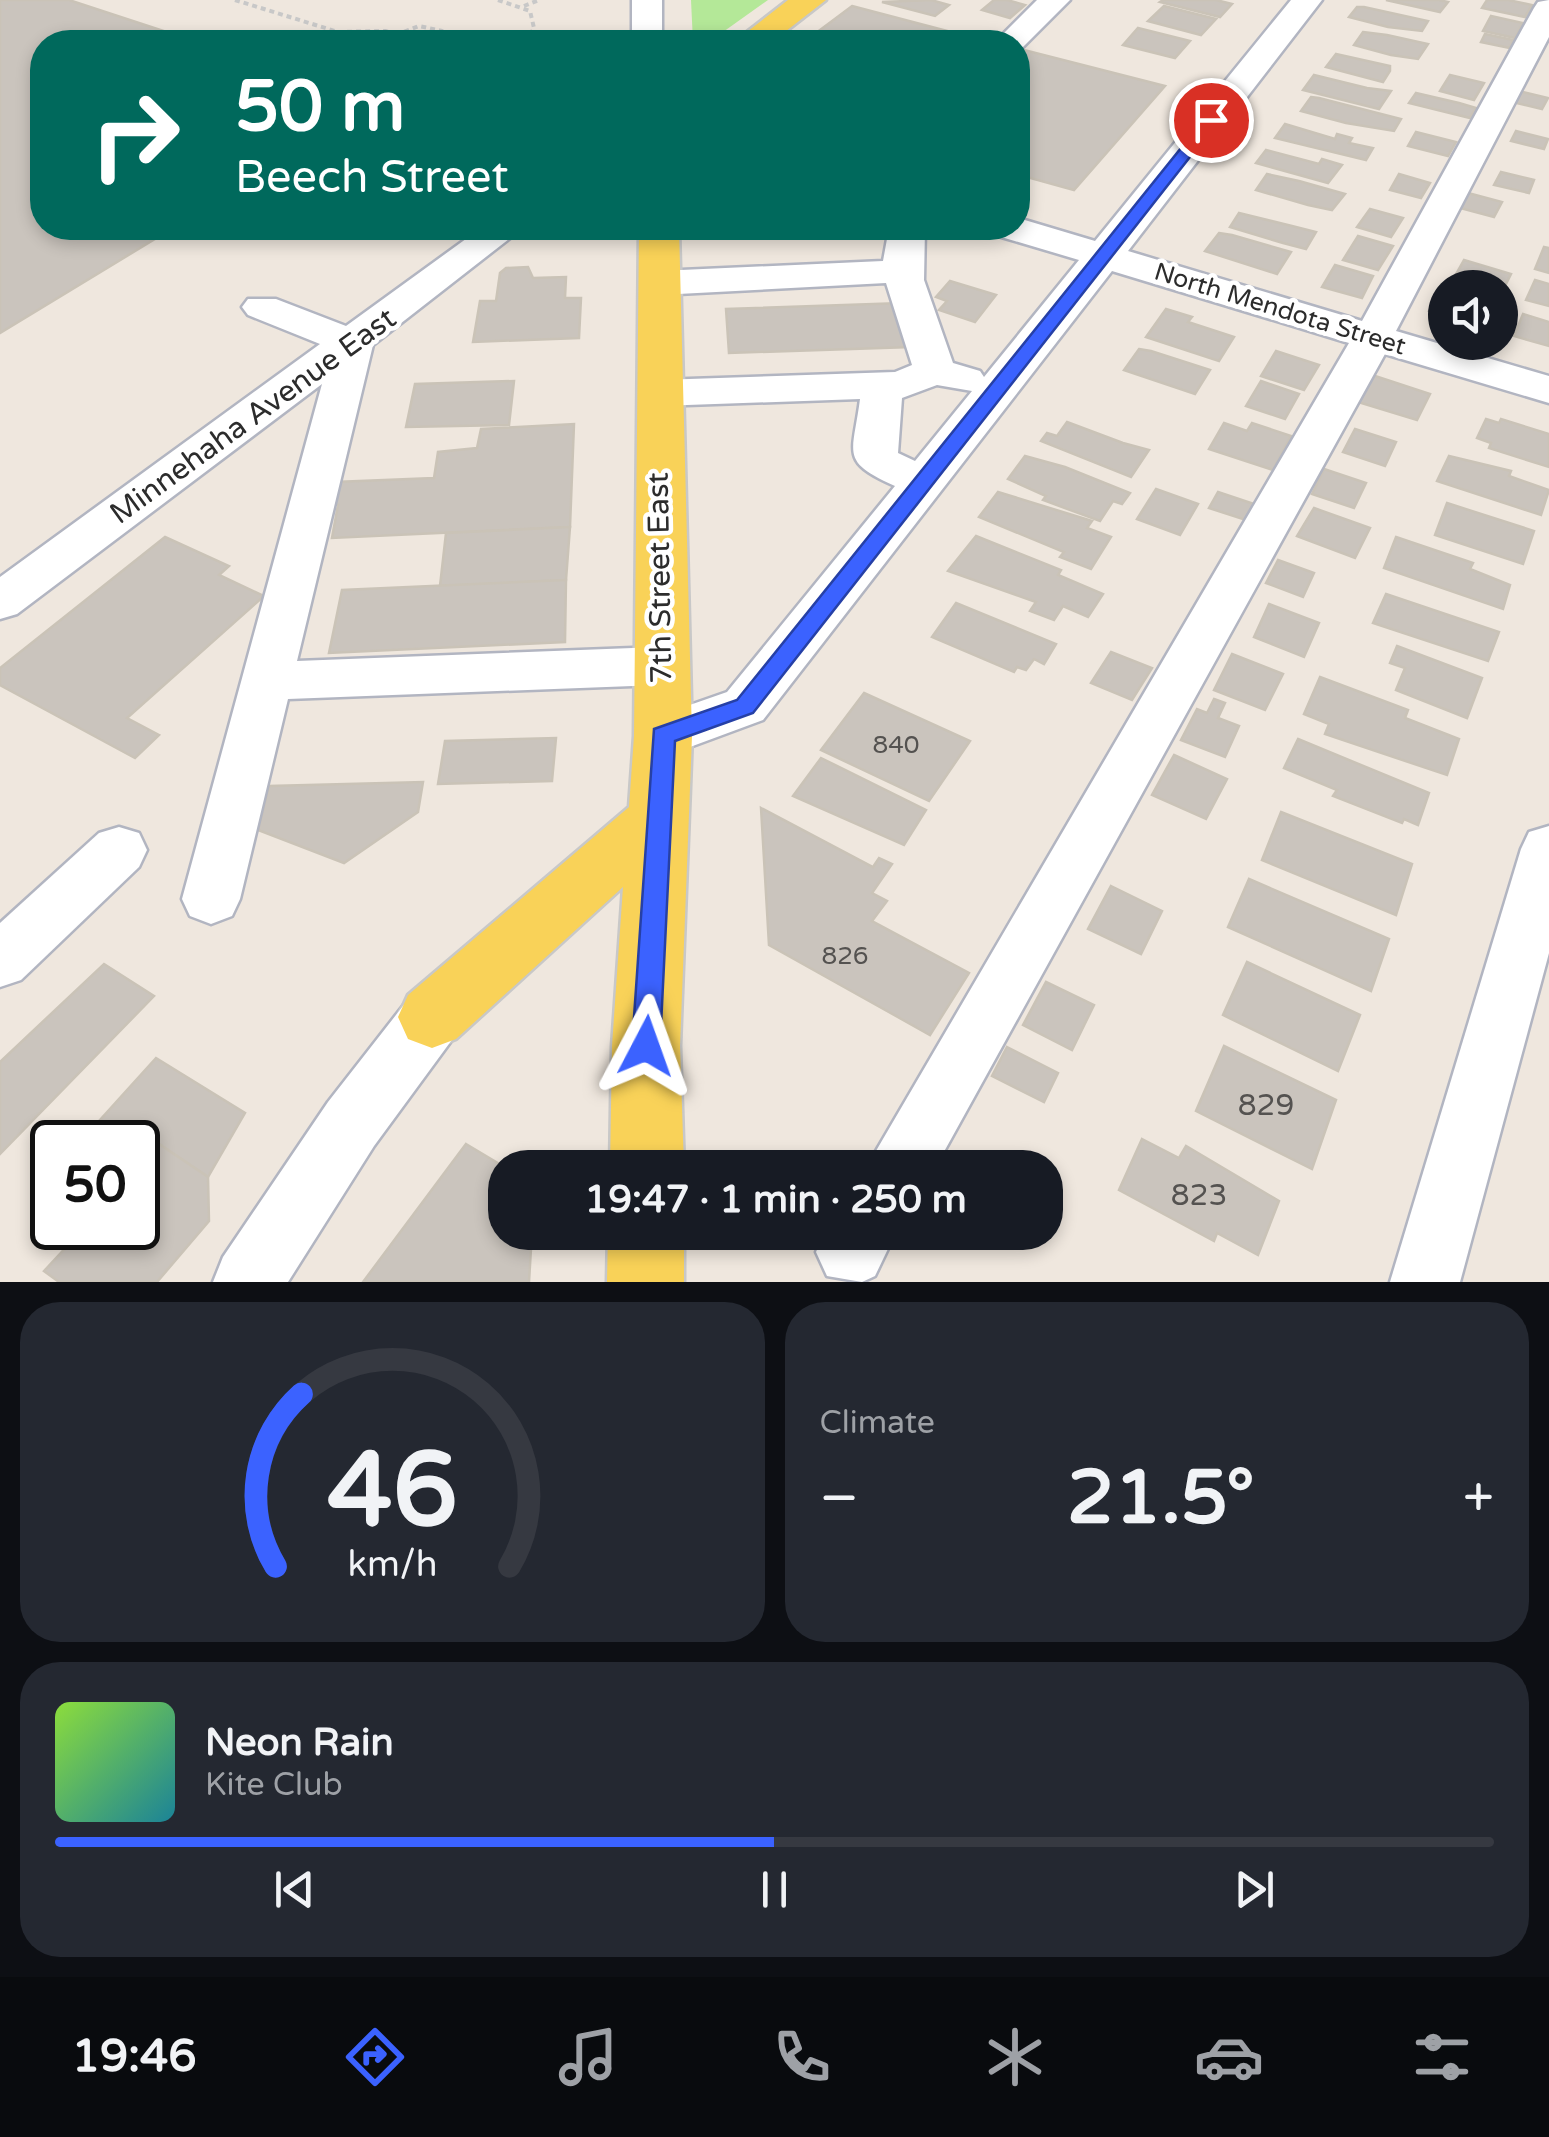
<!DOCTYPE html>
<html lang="en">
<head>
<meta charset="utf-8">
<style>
  :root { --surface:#171b24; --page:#242831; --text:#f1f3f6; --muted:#9ea1a6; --line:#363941; --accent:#3b62ff }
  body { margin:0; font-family:"Varela Round",sans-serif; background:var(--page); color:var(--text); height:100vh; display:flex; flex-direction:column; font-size:38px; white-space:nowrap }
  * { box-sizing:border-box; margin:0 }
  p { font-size:32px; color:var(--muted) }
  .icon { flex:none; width:55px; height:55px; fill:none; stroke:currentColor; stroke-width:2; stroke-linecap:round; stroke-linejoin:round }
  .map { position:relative; height:1282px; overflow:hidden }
  .panel { display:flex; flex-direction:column; gap:20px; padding:20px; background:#0d0f14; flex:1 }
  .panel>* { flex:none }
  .guide { position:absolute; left:30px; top:30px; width:1000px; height:210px; border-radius:40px; box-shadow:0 5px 15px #0003; background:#00695c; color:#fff; overflow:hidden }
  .fabs { position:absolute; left:1428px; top:270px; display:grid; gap:20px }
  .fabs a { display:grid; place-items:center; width:90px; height:90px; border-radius:50%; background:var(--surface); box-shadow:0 5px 15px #0003; font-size:50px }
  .speed { position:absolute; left:30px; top:1120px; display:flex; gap:20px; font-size:50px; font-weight:700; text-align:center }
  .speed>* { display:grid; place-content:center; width:130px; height:130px; border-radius:50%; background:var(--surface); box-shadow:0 5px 15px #0003; line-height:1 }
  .speed .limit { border:5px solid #111; border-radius:15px; background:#fff; color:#111 }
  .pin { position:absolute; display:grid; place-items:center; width:85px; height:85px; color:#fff; margin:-42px; border:5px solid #fff; border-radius:50%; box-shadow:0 2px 10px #0007 }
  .me { position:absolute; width:110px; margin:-55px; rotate:4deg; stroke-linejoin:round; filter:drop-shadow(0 0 8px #0008) }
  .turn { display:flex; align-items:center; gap:35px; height:210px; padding:0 40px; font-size:45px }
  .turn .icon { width:130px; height:130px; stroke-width:2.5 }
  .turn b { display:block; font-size:70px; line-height:85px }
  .big { font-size:75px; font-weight:700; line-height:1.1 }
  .panel .card { flex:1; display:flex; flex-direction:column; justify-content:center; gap:15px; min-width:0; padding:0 35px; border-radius:40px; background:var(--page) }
  .panel .dial { align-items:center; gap:0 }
  .dial svg { height:260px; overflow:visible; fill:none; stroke:var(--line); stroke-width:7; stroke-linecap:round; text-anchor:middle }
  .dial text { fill:var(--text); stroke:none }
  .song { display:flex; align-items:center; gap:30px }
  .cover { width:120px; height:120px; border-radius:15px; background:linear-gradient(135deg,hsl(90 70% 55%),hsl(190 70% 35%)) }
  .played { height:10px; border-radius:5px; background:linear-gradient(90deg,var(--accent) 50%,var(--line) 50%) }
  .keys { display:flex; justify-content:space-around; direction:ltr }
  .heat { display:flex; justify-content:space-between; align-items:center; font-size:55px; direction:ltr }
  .panel .tiles { flex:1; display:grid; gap:20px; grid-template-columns:1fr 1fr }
  .card:last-child { grid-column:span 2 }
  .trip { position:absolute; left:488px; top:1150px; width:575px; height:100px; border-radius:40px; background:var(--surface); box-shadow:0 5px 15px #0003; font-weight:700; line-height:100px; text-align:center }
  .tab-bar { display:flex; height:160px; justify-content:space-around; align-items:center; background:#090b0e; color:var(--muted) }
  .tab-bar .icon { width:70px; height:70px }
  .tab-bar .current { color:var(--accent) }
  .tab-bar b { font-size:45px; color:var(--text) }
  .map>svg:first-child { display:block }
</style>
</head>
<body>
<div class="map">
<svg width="1549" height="1282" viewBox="0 0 1549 1282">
  <rect width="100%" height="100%" fill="#efe7de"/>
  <path fill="#b4e898" d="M691 0H768L709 42H693Z"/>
  <g fill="#cac4bd" stroke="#cac3b7" stroke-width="2.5">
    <path d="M0 0H69L197 42H42V228H173L0 333Z"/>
    <path d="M931 0 949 5 935 16 882 2Z"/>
    <path d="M994 0H1007L1025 5 1010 18 982 10Z"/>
    <path d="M1163 0H1216L1232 4 1220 17 1160 2Z"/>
    <path d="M1386 0H1439L1448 2 1440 12Z"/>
    <path d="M1487 0H1508L1532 5 1525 17 1482 8Z"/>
    <path d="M852 6 989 42H804Z"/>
    <path d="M1164 6 1216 19 1201 35 1148 21Z"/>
    <path d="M1357 7H1364L1428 21 1422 31 1388 27 1349 17Z"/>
    <path d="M1491 16 1523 23 1515 38 1483 31Z"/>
    <path d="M1138 28 1190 41 1175 58 1123 45Z"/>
    <path d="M1363 32 1387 35 1428 44 1418 59 1391 55 1354 45Z"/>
    <path d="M1485 34 1513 40 1510 48 1481 42Z"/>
    <path d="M1020 49 1165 86 1074 190 1027 177 1018 183Z"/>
    <path d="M1336 54 1390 66V71L1383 82 1326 67Z"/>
    <path d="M1314 75 1367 88 1391 91 1379 109 1303 90Z"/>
    <path d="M1450 75 1484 83 1474 100 1440 91Z"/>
    <path d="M1519 91 1548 98 1542 109 1512 102Z"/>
    <path d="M1416 93 1459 103 1476 108 1470 118 1409 103Z"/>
    <path d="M1311 97 1319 98 1401 119 1394 131 1346 123 1301 111Z"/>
    <path d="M1285 124 1335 139 1337 134 1352 138 1349 143 1373 148 1366 160 1275 138Z"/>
    <path d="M1516 131 1548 139 1544 149 1511 141Z"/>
    <path d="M1416 132 1456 142 1448 156 1408 146Z"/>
    <path d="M1266 150 1319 164 1322 159 1342 165 1328 183 1256 163Z"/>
    <path d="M1501 172 1534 180 1529 193 1494 185Z"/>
    <path d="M1267 174 1299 181 1345 194 1332 210 1308 205 1256 190Z"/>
    <path d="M1399 174 1430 183 1421 198 1390 190Z"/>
    <path d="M1468 193 1502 202 1494 217 1460 208Z"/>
    <path d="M1370 209 1403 218 1391 237 1357 227Z"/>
    <path d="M1239 213 1292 226 1316 232 1306 249 1283 243 1230 227Z"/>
    <path d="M721 228H830L824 233 750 237H719Z"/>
    <path d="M1219 233 1232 235 1291 252 1277 274 1205 251Z"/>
    <path d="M1358 236 1393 246 1378 270 1343 260Z"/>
    <path d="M1544 247 1549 248V273L1535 269Z"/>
    <path d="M1464 260 1511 274 1502 292 1500 288 1454 278Z"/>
    <path d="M1335 265 1373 276 1362 298 1322 287Z"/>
    <path d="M528 267 533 278 566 277 565 298H581L579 338 473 342 480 301H496L500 273 506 268Z"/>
    <path d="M1535 280 1549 284V306L1526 300Z"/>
    <path d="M950 281 996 295 975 322 939 310 947 301 936 297Z"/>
    <path d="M1439 290 1445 292V316L1429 311Z"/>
    <path d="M902 303 911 347 729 353 726 309Z"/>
    <path d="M1166 309 1192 317 1188 322 1234 337 1219 361 1146 337Z"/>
    <path d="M1523 314 1549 322V346L1514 336Z"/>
    <path d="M1139 349 1151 351 1210 370 1195 394 1124 370Z"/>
    <path d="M1276 351 1319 365 1304 390 1261 376Z"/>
    <path d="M1372 375 1430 394 1417 420 1358 402Z"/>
    <path d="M514 381 509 425 406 427 415 384Z"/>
    <path d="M1261 381 1299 394 1285 419 1246 406Z"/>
    <path d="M1486 419 1499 423 1501 419 1549 434V467L1489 448 1491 443 1477 438Z"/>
    <path d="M1067 422 1123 443 1149 450 1131 477 1041 441 1047 433 1057 436Z"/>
    <path d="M1224 423 1247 431 1252 423 1291 436 1273 470 1209 449Z"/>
    <path d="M574 424 570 527 332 538 338 505 331 504 335 482 434 478 438 452 477 448 481 429Z"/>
    <path d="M1355 429 1396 442 1385 466 1343 452Z"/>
    <path d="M1025 456 1065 467 1130 493 1122 504 1113 501 1100 521 1043 500 1046 496 1008 479Z"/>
    <path d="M1449 456 1511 471 1509 476 1549 490 1541 515 1437 481Z"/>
    <path d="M1324 469 1366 483 1354 508 1312 494Z"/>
    <path d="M1156 489 1198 504 1180 535 1137 519Z"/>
    <path d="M998 492 1092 521 1087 528 1111 537 1091 569 1060 557 1064 552 979 517Z"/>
    <path d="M1218 492 1254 504 1246 520 1209 508Z"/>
    <path d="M1447 503 1534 531 1523 564 1435 535Z"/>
    <path d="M1314 508 1370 528 1355 558 1297 536Z"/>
    <path d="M570 527 566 580 440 586 446 533Z"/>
    <path d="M976 536 1061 570 1058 575 1103 594 1088 617 1063 606 1054 620 1030 611 1036 602 948 571Z"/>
    <path d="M165 537 229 566 219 575 264 596 127 718 159 735 135 758 0 685V668Z"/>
    <path d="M1396 537 1473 563 1470 569 1510 585 1503 609 1384 568Z"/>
    <path d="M1278 560 1314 573 1303 597 1266 583Z"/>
    <path d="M566 580 565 642 329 653 342 590Z"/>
    <path d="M1386 594 1499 632 1488 661 1373 623Z"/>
    <path d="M956 603 1056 644 1044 664 1034 659 1026 670 1017 667 1014 672 932 637Z"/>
    <path d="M1269 604 1319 623 1304 657 1254 637Z"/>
    <path d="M1397 646 1482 678 1467 718 1396 690 1405 668 1390 663Z"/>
    <path d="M1111 652 1152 668 1132 700 1091 683Z"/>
    <path d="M1232 654 1283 674 1265 710 1214 690Z"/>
    <path d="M1320 677 1408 710 1405 718 1459 739 1447 775 1325 734 1329 724 1304 714Z"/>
    <path d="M864 693 970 741 929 801 821 750Z"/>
    <path d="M1214 699 1225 703 1218 718 1239 726 1225 757 1181 740 1197 709 1207 713Z"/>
    <path d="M556 738 552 781 438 784 445 741Z"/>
    <path d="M1298 739 1429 793 1418 825 1404 819 1402 823 1333 796 1337 790 1284 768Z"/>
    <path d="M1174 755 1227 779 1206 819 1152 795Z"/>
    <path d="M821 758 926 810 904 845 793 796Z"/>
    <path d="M423 782 418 812 344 863 258 830 269 786Z"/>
    <path d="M761 808 873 867 879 858 892 864 872 893 887 901 872 921 969 973 930 1035 769 945Z"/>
    <path d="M1281 812 1412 864 1396 915 1262 860Z"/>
    <path d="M1249 879 1389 939 1371 991 1228 927Z"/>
    <path d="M1111 886 1162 911 1141 954 1088 929Z"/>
    <path d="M1247 962 1360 1015 1338 1071 1223 1015Z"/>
    <path d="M104 964 154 996 0 1154V1062Z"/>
    <path d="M1046 982 1094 1005 1072 1050 1023 1025Z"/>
    <path d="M1224 1046 1336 1100 1312 1169 1196 1111Z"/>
    <path d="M1007 1047 1058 1073 1044 1102 992 1076Z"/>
    <path d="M156 1058 245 1113 208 1177 159 1144 148 1157 138 1150V1142H128L99 1121Z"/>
    <path d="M1142 1139 1179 1158 1186 1146 1279 1201 1258 1255 1217 1233 1214 1241 1119 1190Z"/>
    <path d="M159 1144 208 1177 209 1221 157 1282H59L44 1271 84 1228H138V1168Z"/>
    <path d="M466 1144 506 1168 505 1232H532L529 1282H363Z"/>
  </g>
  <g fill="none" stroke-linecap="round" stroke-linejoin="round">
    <defs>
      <g id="minor">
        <rect x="632" y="0" width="30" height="42"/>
        <path d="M1037 0H1070L1021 49 1018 50V42H995Z"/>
        <path d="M1291 0H1322L1128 251 1362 321 1534 8 1538 2 1549 0V37L1396 331 1549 376V403L1385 354 935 1168H866L1349 343 1112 271 763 720 663 757 644 751 637 736 644 721 727 692 895 486C839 461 853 455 860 399L659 406 644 402 638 393 644 384 659 380 895 372 912 365 886 283 659 295 645 291 640 283 645 275 659 271 883 261 889 228H925L924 280 953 363 980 371 984 377 1079 260 998 236 993 228H1018V218L1095 241ZM937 385 972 391 915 461 898 453 902 398Z"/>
        <path d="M481 228H523L373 345 297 661 659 647 677 653 684 666 677 679 659 685 288 699 240 899 232 916 211 924 190 916 182 899 322 384 17 614 0 619V577L320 344 248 315 242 307 248 299H276L346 326Z"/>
        <path d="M1549 826V953L1460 1282H1390L1521 849 1529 832Z"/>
        <path d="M119 827 139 833 147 850 139 867 21 980 0 987V923L99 833Z"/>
        <path d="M432 989 454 997 463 1017 454 1037 374 1146 288 1282H213L223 1257 328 1102 410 997Z"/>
        <path d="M825 1232H896L875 1276 862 1282 827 1276 816 1252Z"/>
      </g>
      <g id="major">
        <path d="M788 0H826L772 42H734Z"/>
        <path d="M639 228H679L692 736 680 1046 684 1168H610L612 1046 623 887 456 1039 432 1048 408 1039 398 1017 408 995 629 807 634 736Z"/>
        <path d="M608 1232H684V1282H607Z"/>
      </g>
    </defs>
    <use href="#minor" stroke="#b2b5c1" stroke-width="5"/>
    <use href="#major" stroke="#c8c8c8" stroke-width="5"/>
    <g stroke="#c8c8c8" stroke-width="4" stroke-dasharray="5 4" stroke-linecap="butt">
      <path d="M235 0 338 32 386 31 406 39 447 42"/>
      <path d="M498 0 530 11 534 28 526 42"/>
      <path d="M524 6 539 0"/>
      <path d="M396 35 419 26 442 31 440 41"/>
      <path d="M584 42 603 40"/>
    </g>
    <use href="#minor" fill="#fff" fill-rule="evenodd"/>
    <use href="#major" fill="#f9d258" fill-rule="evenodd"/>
  </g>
  <path fill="#3b62ff" stroke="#2640a6" stroke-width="2.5" d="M1206 117 1219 120 753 713 675 741 660 1046 656 1055 646 1059 636 1055 632 1046 654 729 737 700Z"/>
  <g text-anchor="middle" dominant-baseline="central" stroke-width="9" stroke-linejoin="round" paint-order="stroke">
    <g font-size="25" fill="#2c2c2c" stroke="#fff">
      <text transform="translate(1280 309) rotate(17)">North Mendota Street</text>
    </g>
    <g font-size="25" fill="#545250">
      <text x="896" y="745">840</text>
      <text x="845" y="956">826</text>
    </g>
    <g font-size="30" fill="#2c2c2c" stroke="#fff">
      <text transform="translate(253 416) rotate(-36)">Minnehaha Avenue East</text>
      <text transform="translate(660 578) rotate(-91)">7th Street East</text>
    </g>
    <g font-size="30" fill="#545250">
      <text x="1266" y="1105">829</text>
      <text x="1199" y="1195">823</text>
    </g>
  </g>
</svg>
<div class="fabs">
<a><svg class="icon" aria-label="sound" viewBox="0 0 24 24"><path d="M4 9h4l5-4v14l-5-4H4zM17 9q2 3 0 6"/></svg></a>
</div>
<div class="speed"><div class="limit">50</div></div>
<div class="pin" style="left:1211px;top:120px;background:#d93025"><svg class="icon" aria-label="arrive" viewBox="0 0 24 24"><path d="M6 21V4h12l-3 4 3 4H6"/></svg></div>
<svg class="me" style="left:646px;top:1046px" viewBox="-20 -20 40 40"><path d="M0-17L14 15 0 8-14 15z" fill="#3b62ff" stroke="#fff" stroke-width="4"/></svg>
<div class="trip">19:47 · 1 min · 250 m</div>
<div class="guide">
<div class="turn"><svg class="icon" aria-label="right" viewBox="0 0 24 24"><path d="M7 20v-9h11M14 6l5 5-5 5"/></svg><div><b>50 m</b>Beech Street</div></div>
</div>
</div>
<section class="panel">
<div class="tiles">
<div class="card dial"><svg viewBox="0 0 100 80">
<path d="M14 69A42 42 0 1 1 86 69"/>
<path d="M14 69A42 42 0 0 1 22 16" stroke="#3b62ff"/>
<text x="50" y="56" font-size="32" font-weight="700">46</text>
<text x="50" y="72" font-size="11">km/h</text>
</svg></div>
<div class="card"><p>Climate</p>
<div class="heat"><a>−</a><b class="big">21.5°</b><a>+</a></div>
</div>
<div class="card">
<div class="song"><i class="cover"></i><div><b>Neon Rain</b><p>Kite Club</p></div></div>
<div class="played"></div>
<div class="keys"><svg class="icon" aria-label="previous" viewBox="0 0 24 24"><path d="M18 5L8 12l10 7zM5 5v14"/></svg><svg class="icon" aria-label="pause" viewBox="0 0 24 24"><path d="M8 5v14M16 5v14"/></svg><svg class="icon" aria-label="next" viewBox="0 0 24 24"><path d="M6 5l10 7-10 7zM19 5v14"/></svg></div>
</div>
</div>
</section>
<nav class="tab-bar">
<b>19:46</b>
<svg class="icon current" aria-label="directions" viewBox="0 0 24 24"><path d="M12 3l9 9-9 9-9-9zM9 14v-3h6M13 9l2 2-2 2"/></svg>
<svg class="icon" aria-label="music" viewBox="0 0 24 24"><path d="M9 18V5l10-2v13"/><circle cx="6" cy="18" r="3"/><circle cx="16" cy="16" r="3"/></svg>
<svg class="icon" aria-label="phone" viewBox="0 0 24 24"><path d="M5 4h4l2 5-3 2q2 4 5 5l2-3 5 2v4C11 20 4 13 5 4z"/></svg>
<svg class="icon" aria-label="climate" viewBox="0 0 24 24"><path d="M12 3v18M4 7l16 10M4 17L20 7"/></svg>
<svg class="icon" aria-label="car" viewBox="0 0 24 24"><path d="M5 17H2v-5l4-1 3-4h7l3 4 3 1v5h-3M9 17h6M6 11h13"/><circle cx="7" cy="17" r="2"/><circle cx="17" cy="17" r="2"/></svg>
<svg class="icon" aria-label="filters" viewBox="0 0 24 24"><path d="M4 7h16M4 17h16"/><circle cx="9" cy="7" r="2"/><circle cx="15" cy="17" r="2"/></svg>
</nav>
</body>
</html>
